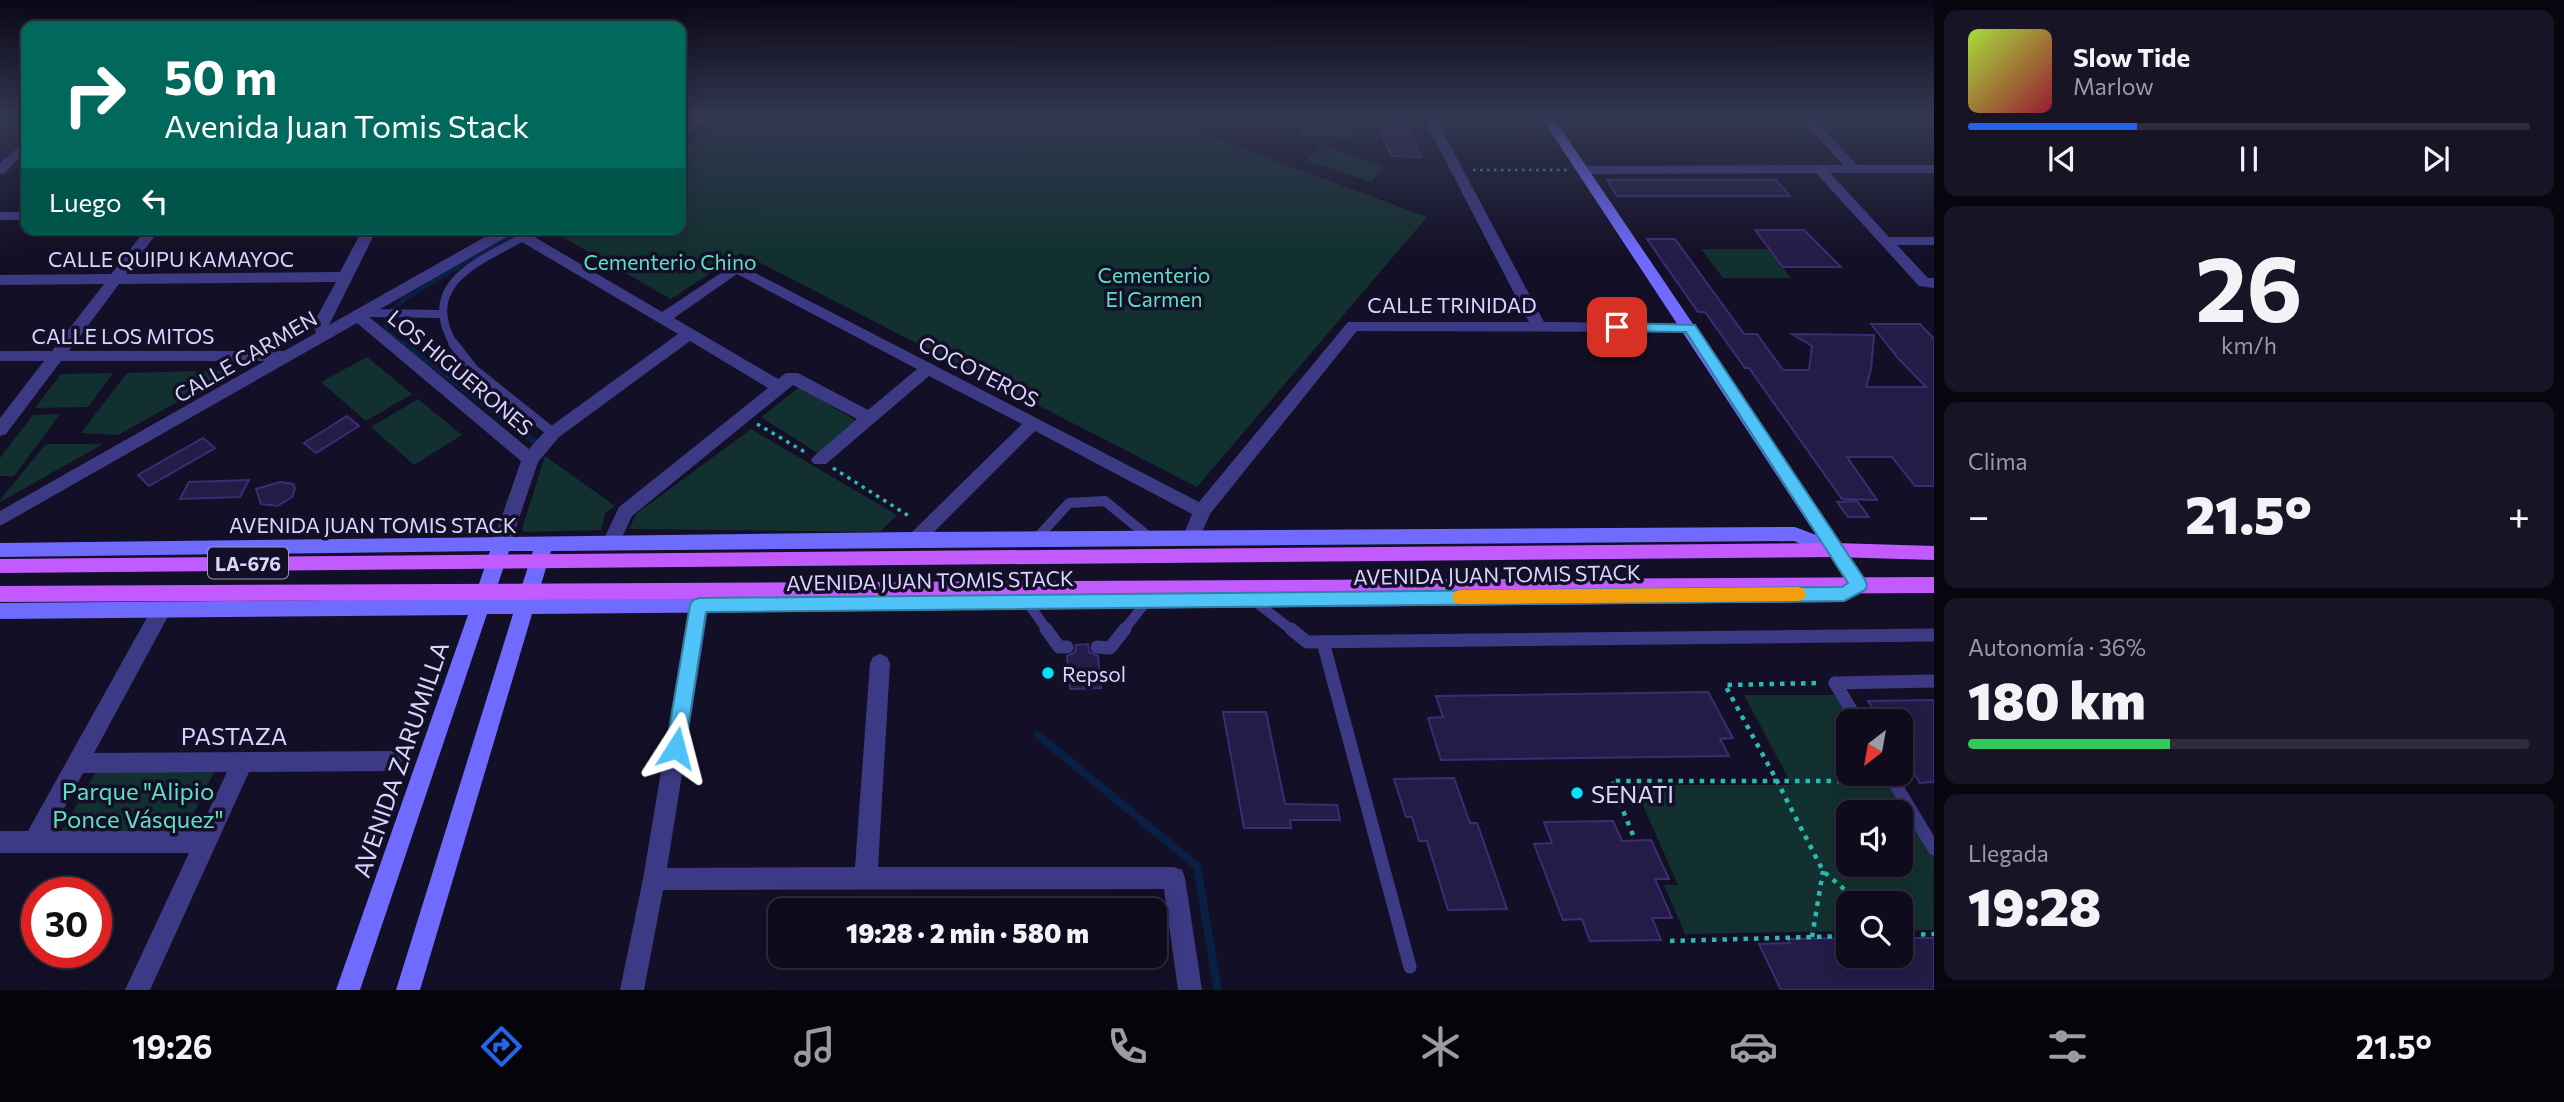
<!DOCTYPE html>
<html lang="es">
<head>
<meta charset="utf-8">
<style>
  :root { --surface:#0e0b1c; --page:#171425; --text:#f1f3f6; --muted:#9b9ba3; --line:#2e2b3b; --accent:#2563eb }
  body { margin:0; font-family:Commissioner,sans-serif; background:var(--page); color:var(--text); height:100vh; display:flex; flex-direction:column; font-size:26px; white-space:nowrap }
  * { box-sizing:border-box; margin:0 }
  p { font-size:23px; color:var(--muted) }
  .icon { flex:none; width:38px; height:38px; fill:none; stroke:currentColor; stroke-width:2; stroke-linecap:round; stroke-linejoin:round }
  .map { position:relative; flex:1; overflow:hidden }
  .details { display:flex; flex-direction:column; gap:10px; padding:10px; background:#08060f; width:630px }
  .details>* { flex:none }
  .guide { position:absolute; left:21px; top:21px; width:665px; height:214px; border-radius:14px; box-shadow:0 4px 18px #0003,0 0 0 2px var(--line); background:#00695c; color:#fff; overflow:hidden }
  .needle { width:46px; rotate:211deg }
  .buttons { position:absolute; left:1836px; top:709px; display:grid; gap:14px }
  .buttons a { display:grid; place-items:center; width:77px; height:77px; border-radius:14px; background:var(--surface); box-shadow:0 4px 18px #0003,0 0 0 2px var(--line); font-size:35px }
  .speed { position:absolute; left:21px; top:877px; display:flex; gap:14px; font-size:35px; font-weight:700; text-align:center }
  .speed>* { display:grid; place-content:center; width:91px; height:91px; border-radius:50%; background:var(--surface); box-shadow:0 4px 18px #0003,0 0 0 2px var(--line); line-height:1 }
  .speed .limit { border:10px solid #d22; background:#fff; color:#111 }
  .pin { position:absolute; display:grid; place-items:center; width:60px; height:60px; color:#fff; margin:-30px; border-radius:14px; box-shadow:0 4px 10px #0006 }
  .me { position:absolute; width:77px; margin:-38px; rotate:9deg; stroke-linejoin:round; filter:drop-shadow(0 0 5px #0008) }
  .turn { display:flex; align-items:center; gap:24px; height:147px; padding:0 28px; font-size:32px }
  .turn .icon { width:91px; height:91px; stroke-width:2.5 }
  .turn b { display:block; font-size:49px; line-height:60px }
  .then { display:flex; align-items:center; height:66px; padding:0 28px; background:#0003; gap:14px; font-size:26px }
  .big { font-size:52px; font-weight:800; line-height:1.1 }
  .details .widget { flex:1; display:flex; flex-direction:column; justify-content:center; gap:10px; min-width:0; padding:0 24px; border-radius:14px; background:var(--page) }
  .details .dial { align-items:center; gap:0 }
  .dial b { font-size:91px; line-height:1 }
  .song { display:flex; align-items:center; gap:21px }
  .cover { width:84px; height:84px; border-radius:10px; background:linear-gradient(135deg,hsl(80 70% 55%),hsl(350 70% 35%)) }
  .played { height:7px; border-radius:4px; background:linear-gradient(90deg,var(--accent) 30%,var(--line) 30%) }
  .keys { display:flex; justify-content:space-around; direction:ltr }
  .heat { display:flex; justify-content:space-between; align-items:center; font-size:38px; direction:ltr }
  .charge { height:10px; border-radius:5px; background:linear-gradient(90deg,#34c759 36%,var(--line) 0) }
  .trip { position:absolute; left:768px; top:898px; width:399px; height:70px; border-radius:14px; background:var(--surface); box-shadow:0 4px 18px #0003,0 0 0 2px var(--line); font-weight:800; line-height:70px; text-align:center }
  .dock { display:flex; height:112px; justify-content:space-around; align-items:center; background:#06040b; color:var(--muted) }
  .dock .icon { width:49px; height:49px }
  .dock .selected { color:var(--accent) }
  .dock b { font-size:32px; color:var(--text) }
  main { display:flex; flex:1; min-height:0 }
  .map>svg:first-child { display:block }
</style>
</head>
<body>
<main>
<div class="map">
<svg width="1934" height="990" viewBox="0 0 1934 990">
  <rect width="100%" height="100%" fill="#130f26"/>
  <g fill="#12302f" fill-rule="evenodd">
    <path d="M735 117H1158L1427 217 1197 487 741 253 671 299 549 229H681V148Z"/>
    <path d="M1294 118 1346 119 1354 137 1301 136Z"/>
    <path d="M1321 145 1384 166 1371 182 1307 161Z"/>
    <path d="M1701 249H1768L1791 278H1723Z"/>
    <path d="M367 357 412 394 366 421 321 382Z"/>
    <path d="M235 370 118 435 81 433 127 373Z"/>
    <path d="M113 373 88 407 35 408 61 374Z"/>
    <path d="M800 387 858 422 819 454 761 417Z"/>
    <path d="M418 399 462 435 414 465 371 427Z"/>
    <path d="M60 414 14 476H0V458L33 415Z"/>
    <path d="M751 429 897 515 880 532 629 529 636 514Z"/>
    <path d="M46 444H103L0 502V500Z"/>
    <path d="M545 456 615 506 606 512 601 530 525 532 522 529Z"/>
    <path d="M1744 695H1837L1853 721H1848V774H1884L1934 856V930L1901 931 1900 903H1848V931L1685 934 1664 885H1678L1634 785H1792ZM1848 812H1900V864H1848Z"/>
    <path d="M215 770 183 835H59L96 772Z"/>
  </g>
  <g fill="none" stroke-linecap="round" stroke-linejoin="round">
    <g stroke="#0a1f44" stroke-width="4.5">
      <path d="M390 312 406 298 513 234"/>
      <path d="M386 318V331L405 345"/>
    </g>
    <path stroke="#0a1f44" stroke-width="6" d="M403 343 535 442"/>
    <path stroke="#0a1f44" stroke-width="8" d="M1038 735 1197 866 1218 990"/>
  </g>
  <g fill="#241b47" stroke="#3b2d73" stroke-width="2">
    <path d="M1375 118 1404 119 1421 157 1391 156Z"/>
    <path d="M1607 180H1776L1790 196H1617Z"/>
    <path d="M1755 230H1804L1841 267H1783Z"/>
    <path d="M1647 239H1675L1744 334H1757L1783 370H1809L1812 346 1792 334 1874 335 1871 369 1866 387H1926L1898 358 1871 324H1920L1934 339V486H1915L1892 457H1847L1877 500 1842 499 1749 368H1745L1705 312H1698Z"/>
    <path d="M347 416 359 426 316 453 304 443Z"/>
    <path d="M203 438 215 448 149 486 138 475Z"/>
    <path d="M249 480 240 497 180 499 189 482Z"/>
    <path d="M280 482 293 484 295 488 292 497 277 506 261 504 256 489Z"/>
    <path d="M1857 501 1869 517H1848L1837 502Z"/>
    <path d="M1088 644 1089 652 1098 656 1101 688 1070 689 1067 656 1075 652 1076 645Z"/>
    <path d="M1708 692 1733 738 1720 739 1729 756 1441 760 1428 718 1443 717 1436 696Z"/>
    <path d="M1934 700V782L1920 783 1900 752V721H1881L1868 701Z"/>
    <path d="M1223 712H1266L1285 804 1337 805 1340 820H1290L1291 828H1244Z"/>
    <path d="M1454 778 1470 823H1477L1507 909 1448 910 1427 841H1419L1412 817H1406L1394 779Z"/>
    <path d="M1613 821 1622 841 1651 840 1669 879H1655L1672 918H1652L1661 940 1590 941 1582 919 1563 920 1534 844 1552 843 1544 822Z"/>
    <path d="M1848 938V956H1900V938H1934V990H1781L1759 944 1790 943 1788 939Z"/>
  </g>
  <g fill="none" stroke-linecap="round" stroke-linejoin="round">
    <path stroke="#2fb8b0" stroke-width="2.5" stroke-dasharray="2.5 4.5" stroke-linecap="butt" d="M1473 170H1567"/>
    <g stroke="#2fb8b0" stroke-width="3.5" stroke-dasharray="3.5 5" stroke-linecap="butt">
      <path d="M757 424 805 452"/>
      <path d="M833 468 912 518"/>
    </g>
    <g stroke="#2fb8b0" stroke-width="4.5" stroke-dasharray="4.5 6" stroke-linecap="butt">
      <path d="M1633 835 1611 781H1777L1725 685 1819 683"/>
      <path d="M1860 903 1823 871 1777 781H1874"/>
      <path d="M1900 935 1934 934"/>
      <path d="M1812 937 1823 871"/>
      <path d="M1670 941 1848 936"/>
    </g>
    <g stroke="#3d3a85" stroke-width="8">
      <path d="M364 313 440 314"/>
      <path d="M454 345C418 284 478 262 523 237"/>
    </g>
    <g stroke="#3d3a85" stroke-width="10">
      <path d="M453 343 474 370 553 433"/>
      <path d="M1037 538 1069 503 1105 501 1149 537"/>
      <path d="M1252 599 1293 631"/>
      <path d="M1027 602 1048 631"/>
      <path d="M1123 631 1147 601"/>
    </g>
    <g stroke="#3d3a85" stroke-width="13">
      <path d="M1046 629 1059 647H1067"/>
      <path d="M1291 629 1307 642 1934 635"/>
      <path d="M1323 642 1410 967"/>
      <path d="M1097 647 1110 648 1125 629"/>
      <path d="M1835 683 1934 681"/>
      <path d="M1835 683 1858 721"/>
      <path d="M1889 774 1934 849"/>
    </g>
    <g fill="#3d3a85" fill-rule="evenodd">
      <path d="M699 117H714L681 136V127Z"/>
      <path d="M1423 117H1435L1544 322 1690 323 1695 324 1698 328 1695 332 1357 331 1210 514 1198 541H1186L1183 536 1192 514 1035 431 922 544 916 546 910 544 907 539 910 534 1022 424 929 376 826 464H814L811 460 814 456 857 419 793 385 632 516 617 548 611 550 605 548 602 543 619 507 768 388 690 341 559 437 538 462 510 545 507 550 501 552 495 550 492 545 521 461 357 323 0 526V511L265 361H61L6 434 0 436V418L44 361H0V351H52L104 284 0 285V275L111 274 146 229H160L126 274 340 272 363 229H377L329 325 499 229H521L662 312 736 263 1199 502 1348 322H1529ZM510 235 678 334 547 429 529 449 368 316ZM737 274 917 369 868 410 798 373H786L778 379 674 318ZM336 282 313 324 316 333 284 351H69L119 284Z"/>
      <path d="M1799 117H1812L1857 165H1934V173H1830L1889 237H1934V245H1897L1928 278H1934V288L1919 286 1816 173 1582 174 1576 170 1582 166 1843 165Z"/>
      <path d="M26 140V151L5 173 0 174V163Z"/>
      <rect x="0" y="212" width="26" height="8"/>
      <path d="M699 597 706 599 709 605 667 868 855 867 870 663 873 657 880 654 887 657 890 663 878 867H1174L1182 870 1185 878 1202 990H1178L1164 889 663 890 644 990H620L643 879 689 605 692 599Z"/>
      <path d="M162 601 169 603 172 609 94 753 391 751 398 754 402 761 398 768 391 771 249 772 150 990H125L189 853H0V831H28L155 603ZM227 772 199 831H52L83 773Z"/>
    </g>
    <path fill="#6f6bff" fill-rule="evenodd" d="M1541 117H1553L1866 580 1868 585 1866 590 1844 602 532 614 420 990H396L513 614H487L360 990H336L468 615 0 619V603L474 599 490 551 0 557V543L916 532 1795 527 1816 535ZM1794 541 1830 556 1847 583 1841 586 537 598 551 551ZM509 551H533L518 598 493 599Z"/>
    <g fill="#c25bff" fill-rule="evenodd">
      <path d="M1835 543 1934 546V560L1835 557 0 573V559Z"/>
      <path d="M1934 577V593L0 602V586Z"/>
    </g>
  </g>
  <linearGradient id="sky" x2="0" y2="1"><stop stop-color="#0a0815"/><stop offset="0.46" stop-color="#333752"/><stop offset="1" stop-color="#333752" stop-opacity="0"/></linearGradient>
  <rect width="1934" height="255" fill="url(#sky)"/>
  <path fill="#4fc3f7" stroke="#337fa1" stroke-width="2" d="M1617 323 1695 325 1865 580 1867 585 1865 590 1844 601 706 612 685 748 682 755 676 757 669 755 666 748 690 605 693 600 699 598 1842 587 1848 583 1686 332 1612 331 1610 327Z"/>
  <path fill="#f59e0b" d="M1798 587 1804 589 1806 594 1804 599 1798 601 1460 604 1454 602 1452 597 1454 592 1460 590Z"/>
  <g fill="#00e5ff" stroke="#130f26" stroke-width="2.5">
    <circle cx="1048" cy="673" r="7"/>
    <circle cx="1577" cy="793" r="7"/>
  </g>
  <g text-anchor="middle" dominant-baseline="central" stroke-width="7" stroke-linejoin="round" paint-order="stroke">
    <rect fill="#130f26" stroke="#9e99be" stroke-width="2" x="208" y="547.5" width="80" height="31" rx="5"/>
    <g font-size="19" font-weight="bold" fill="#d9d4ff">
      <text x="248" y="563">LA-676</text>
    </g>
    <g font-size="21" fill="#d9d4ff" stroke="#130f26">
      <text x="171" y="258">CALLE QUIPU KAMAYOC</text>
      <text x="1452" y="304">CALLE TRINIDAD</text>
      <text x="123" y="335">CALLE LOS MITOS</text>
      <text transform="translate(245 356) rotate(-30)">CALLE CARMEN</text>
      <text transform="translate(979 371) rotate(27)">COCOTEROS</text>
      <text transform="translate(461 372) rotate(40)">LOS HIGUERONES</text>
      <text x="373" y="524">AVENIDA JUAN TOMIS STACK</text>
      <text transform="translate(1497 574) rotate(-1)">AVENIDA JUAN TOMIS STACK</text>
      <text transform="translate(930 580) rotate(-1)">AVENIDA JUAN TOMIS STACK</text>
    </g>
    <g font-size="21" fill="#5fe0c0" stroke="#130f26">
      <text x="670" y="261">Cementerio Chino</text>
      <text x="1154" y="274">Cementerio<tspan x="1154" dy="24">El Carmen</tspan></text>
    </g>
    <g font-size="21" fill="#d9d4ff" stroke="#130f26" text-anchor="start">
      <text x="1062" y="673">Repsol</text>
    </g>
    <g font-size="24" fill="#d9d4ff" stroke="#130f26">
      <text x="234" y="735">PASTAZA</text>
      <text transform="translate(400 759) rotate(-71)">AVENIDA ZARUMILLA</text>
    </g>
    <g font-size="24" fill="#5fe0c0" stroke="#130f26">
      <text x="138" y="790">Parque "Alipio<tspan x="138" dy="28">Ponce Vásquez"</tspan></text>
    </g>
    <g font-size="24" fill="#d9d4ff" stroke="#130f26" text-anchor="start">
      <text x="1591" y="793">SENATI</text>
    </g>
  </g>
</svg>
<div class="buttons">
<a><svg class="needle" viewBox="-14 -14 28 28"><path d="M0-13l5 13h-10z" fill="#e53935"/><path d="M0 13l5-13h-10z" fill="#9b9ba3"/></svg></a>
<a><svg class="icon" aria-label="sound" viewBox="0 0 24 24"><path d="M4 9h4l5-4v14l-5-4H4zM17 9q2 3 0 6"/></svg></a>
<a><svg class="icon" aria-label="search" viewBox="0 0 24 24"><circle cx="10" cy="10" r="6"/><path d="M15 15l6 6"/></svg></a>
</div>
<div class="speed"><div class="limit">30</div></div>
<div class="pin" style="left:1617px;top:327px;background:#d93025"><svg class="icon" aria-label="arrive" viewBox="0 0 24 24"><path d="M6 21V4h12l-3 4 3 4H6"/></svg></div>
<svg class="me" style="left:676px;top:748px" viewBox="-20 -20 40 40"><path d="M0-17L14 15 0 8-14 15z" fill="#4fc3f7" stroke="#fff" stroke-width="4"/></svg>
<div class="trip">19:28 · 2 min · 580 m</div>
<div class="guide">
<div class="turn"><svg class="icon" aria-label="right" viewBox="0 0 24 24"><path d="M7 20v-9h11M14 6l5 5-5 5"/></svg><div><b>50 m</b>Avenida Juan Tomis Stack</div></div>
<div class="then">Luego<svg class="icon" aria-label="left" viewBox="0 0 24 24"><path d="M17 20v-9H6M10 6l-5 5 5 5"/></svg></div>
</div>
</div>
<section class="details">
<div class="widget">
<div class="song"><i class="cover"></i><div><b>Slow Tide</b><p>Marlow</p></div></div>
<div class="played"></div>
<div class="keys"><svg class="icon" aria-label="previous" viewBox="0 0 24 24"><path d="M18 5L8 12l10 7zM5 5v14"/></svg><svg class="icon" aria-label="pause" viewBox="0 0 24 24"><path d="M8 5v14M16 5v14"/></svg><svg class="icon" aria-label="next" viewBox="0 0 24 24"><path d="M6 5l10 7-10 7zM19 5v14"/></svg></div>
</div>
<div class="widget dial"><b>26</b><p>km/h</p></div>
<div class="widget"><p>Clima</p>
<div class="heat"><a>−</a><b class="big">21.5°</b><a>+</a></div>
</div>
<div class="widget"><p>Autonomía · 36%</p><b class="big">180 km</b><div class="charge"></div></div>
<div class="widget"><p>Llegada</p><b class="big">19:28</b></div>
</section>
</main>
<nav class="dock">
<b>19:26</b>
<svg class="icon selected" aria-label="directions" viewBox="0 0 24 24"><path d="M12 3l9 9-9 9-9-9zM9 14v-3h6M13 9l2 2-2 2"/></svg>
<svg class="icon" aria-label="music" viewBox="0 0 24 24"><path d="M9 18V5l10-2v13"/><circle cx="6" cy="18" r="3"/><circle cx="16" cy="16" r="3"/></svg>
<svg class="icon" aria-label="phone" viewBox="0 0 24 24"><path d="M5 4h4l2 5-3 2q2 4 5 5l2-3 5 2v4C11 20 4 13 5 4z"/></svg>
<svg class="icon" aria-label="climate" viewBox="0 0 24 24"><path d="M12 3v18M4 7l16 10M4 17L20 7"/></svg>
<svg class="icon" aria-label="car" viewBox="0 0 24 24"><path d="M5 17H2v-5l4-1 3-4h7l3 4 3 1v5h-3M9 17h6M6 11h13"/><circle cx="7" cy="17" r="2"/><circle cx="17" cy="17" r="2"/></svg>
<svg class="icon" aria-label="filters" viewBox="0 0 24 24"><path d="M4 7h16M4 17h16"/><circle cx="9" cy="7" r="2"/><circle cx="15" cy="17" r="2"/></svg>
<b>21.5°</b>
</nav>
</body>
</html>
